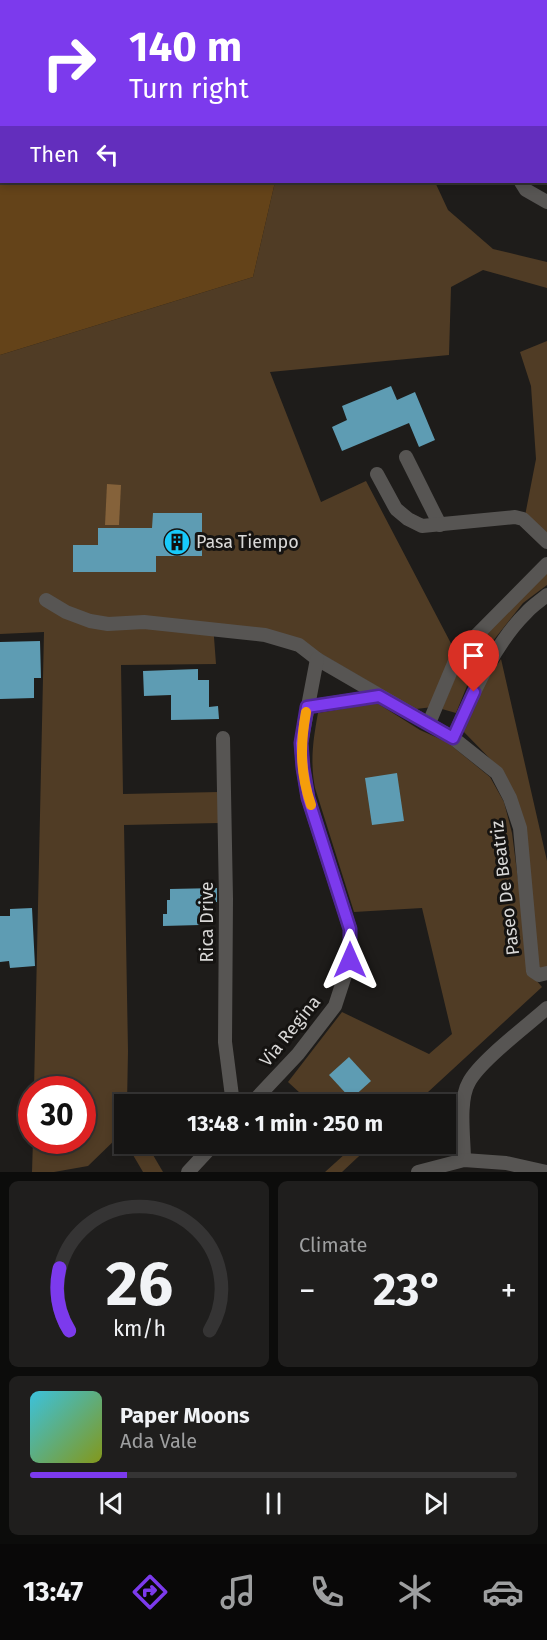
<!DOCTYPE html>
<html lang="en">
<head>
<meta charset="utf-8">
<style>
  :root { --surface:#161514; --page:#1f1e1d; --text:#f1f3f6; --muted:#9e9fa0; --line:#353434; --accent:#7c3aed }
  body { margin:0; font-family:"Fira Sans",sans-serif; background:var(--page); color:var(--text); height:100vh; display:flex; flex-direction:column; font-size:22px; white-space:nowrap }
  * { box-sizing:border-box; margin:0 }
  p { font-size:20px; color:var(--muted) }
  .icon { flex:none; width:33px; height:33px; fill:none; stroke:currentColor; stroke-width:2; stroke-linecap:round; stroke-linejoin:round }
  .map { position:relative; height:1172px; overflow:hidden }
  .panel { display:flex; flex-direction:column; gap:9px; padding:9px; background:#0c0c0b; flex:1 }
  .panel>* { flex:none }
  .banner { position:absolute; left:0px; top:0px; width:548px; height:183px; box-shadow:0 3px 9px #0003,0 0 0 2px var(--line); background:#7c3aed; color:#fff; overflow:hidden }
  .speed { position:absolute; left:18px; top:1076px; display:flex; gap:12px; font-size:30px; font-weight:700; text-align:center }
  .speed>* { display:grid; place-content:center; width:78px; height:78px; border-radius:50%; background:var(--surface); box-shadow:0 3px 9px #0003,0 0 0 2px var(--line); line-height:1 }
  .speed .limit { border:9px solid #d22; background:#fff; color:#111 }
  .pin { position:absolute; display:grid; place-items:center; width:51px; height:51px; color:#fff; margin:-62px -26px; border-radius:50% 50% 50% 0; rotate:-45deg; box-shadow:0 0 6px #0007 }
  .pin .icon { rotate:45deg }
  .me { position:absolute; width:66px; margin:-33px; rotate:0deg; stroke-linejoin:round; filter:drop-shadow(0 0 4px #0008) }
  .turn { display:flex; align-items:center; gap:21px; height:126px; padding:0 30px; font-size:27px }
  .turn .icon { width:78px; height:78px; stroke-width:2.5 }
  .turn b { display:block; font-size:42px; line-height:51px }
  .then { display:flex; align-items:center; height:57px; padding:0 30px; background:#0003; gap:12px; font-size:22px }
  .big { font-size:45px; font-weight:700; line-height:1.1 }
  .panel .tile { flex:1; display:flex; flex-direction:column; justify-content:center; gap:9px; min-width:0; padding:0 21px; border-radius:9px; background:var(--page) }
  .panel .dial { align-items:center; gap:0 }
  .dial svg { height:156px; overflow:visible; fill:none; stroke:var(--line); stroke-width:7; stroke-linecap:round; text-anchor:middle }
  .dial text { fill:var(--text); stroke:none }
  .song { display:flex; align-items:center; gap:18px }
  .cover { width:72px; height:72px; border-radius:9px; background:linear-gradient(135deg,hsl(190 70% 55%),hsl(70 70% 35%)) }
  .played { height:6px; border-radius:3px; background:linear-gradient(90deg,var(--accent) 20%,var(--line) 20%) }
  .keys { display:flex; justify-content:space-around; direction:ltr }
  .heat { display:flex; justify-content:space-between; align-items:center; font-size:33px; direction:ltr }
  .panel .tiles { flex:1; display:grid; gap:9px; grid-template-columns:1fr 1fr }
  .tile:last-child { grid-column:span 2 }
  .trip { position:absolute; left:114px; top:1094px; width:342px; height:60px; border-radius:0px; background:var(--surface); box-shadow:0 3px 9px #0003,0 0 0 2px var(--line); font-weight:700; line-height:60px; text-align:center }
  .menu { display:flex; height:96px; justify-content:space-around; align-items:center; background:#090808; color:var(--muted) }
  .menu .icon { width:42px; height:42px }
  .menu .current { color:var(--accent) }
  .menu b { font-size:27px; color:var(--text) }
  .map>svg:first-child { display:block }
</style>
</head>
<body>
<div class="map">
<svg width="547" height="1172" viewBox="0 0 547 1172">
  <rect width="100%" height="100%" fill="#1e1c1a"/>
  <g fill="#503c25">
    <path d="M275 182H435L448 210 493 249 547 262V288L483 270 451 287 449 355 270 372 321 502 366 481 456 653 433 707 416 709 299 641 213 624 216 664 121 665 123 794 219 792V823L124 825 128 1051 127 1104H124V1141L120 1135 88 1166 54 1172H32L33 1140H82V1089H34L44 632 0 634V355L253 277Z"/>
    <path d="M547 341V538L524 521 536 459 531 386 520 352Z"/>
    <path d="M547 571V585L523 603 477 661 456 713 442 709 464 656Z"/>
    <path d="M501 659 547 861V967L540 970 536 965 525 831 503 772 462 730 476 697Z"/>
    <path d="M377 703 420 730 447 742 490 777 504 802 512 833 530 973 542 987 415 1104H312L288 1082 342 1012 429 1054 452 1034 422 908 354 912 315 788C310 762 313 740 318 713Z"/>
    <path d="M126 1143H146L163 1172H143Z"/>
    <path d="M355 1143H373L342 1172H325L356 1144Z"/>
  </g>
  <path fill="#644319" d="M0 0H316L2 2V182H275L253 277 0 355Z"/>
  <path fill="#85623a" d="M107 484 121 485 119 525H105Z"/>
  <g fill="#5e9cb3">
    <path d="M391 386 397 400 415 392 435 440 419 447 409 423 342 451 332 427 347 420 342 406Z"/>
    <path d="M153 513H202V556H156V572H73V545H98V528H152Z"/>
    <path d="M40 641 41 678H34V698L0 699V642Z"/>
    <path d="M198 669V680H209V707L218 706 219 719 171 720V695L144 696 143 671Z"/>
    <path d="M397 773 404 821 372 825 365 778Z"/>
    <path d="M217 888V902H200V925L163 926V914H167V900H170V889Z"/>
    <path d="M32 908 35 966 10 968 9 961 0 962V916H10V909Z"/>
    <path d="M349 1057 371 1081 351 1099 329 1075Z"/>
  </g>
  <g fill="none" stroke-linecap="round" stroke-linejoin="round">
    <g stroke="#575553" stroke-width="14">
      <path d="M451 0V2"/>
      <path d="M521 182 526 190 547 202"/>
      <path d="M406 457 440 525"/>
      <path d="M377 474 396 509 408 519 422 526 515 517 523 519 547 542"/>
      <path d="M46 600 66 612 90 621 108 624 144 622 265 635 299 645 317 659 453 738 497 773 510 798 520 828 533 971 539 975 547 973"/>
      <path d="M307 707 379 696"/>
      <path d="M429 723 458 654 547 564"/>
      <path d="M223 738 226 899 225 1042 233 1104"/>
      <path d="M453 738C471 698 494 644 526 613 532 606 540 601 547 595"/>
      <path d="M251 1104 298 1054 335 1006 350 960V929L308 798 303 768 301 743 317 659"/>
      <path d="M464 1160C464 1139 458 1101 469 1082 480 1061 528 1025 547 1008"/>
      <path d="M188 1172 215 1143"/>
      <path d="M418 1172 464 1160 506 1163 546 1172"/>
    </g>
  </g>
  <g fill="none" stroke-linecap="round" stroke-linejoin="round">
    <defs>
      <path id="route" d="M350 960V929L308 798 303 768 301 743 307 707 379 696 453 738 474 692"/>
    </defs>
    <use href="#route" stroke="#51269a" stroke-width="15"/>
    <use href="#route" stroke="#7c3aed" stroke-width="10"/>
    <path stroke="#f59e0b" stroke-width="10" d="M306 712C300 745 300 773 311 805"/>
  </g>
  <defs>
    <symbol id="building-disc" viewBox="-11 -11 22 22"><circle r="9.5" fill="#17cafb" stroke="#151311"/><path d="M-4-6H4V6H1V3H-1V6H-4ZM-2.5-4.3h1.7v1.8h-1.7ZM.8-4.3h1.7v1.8H.8ZM-2.5-1h1.7V.8h-1.7ZM.8-1h1.7V.8H.8Z" fill="#111"/></symbol>
  </defs>
  <g fill-rule="evenodd">
    <use href="#building-disc" x="162" y="527" width="30" height="30"/>
  </g>
  <g text-anchor="middle" dominant-baseline="central" stroke-width="6" stroke-linejoin="round" paint-order="stroke">
    <g font-size="18" fill="#d9d8d7" stroke="#151311" text-anchor="start">
      <text x="196" y="542">Pasa Tiempo</text>
    </g>
    <g font-size="18" fill="#d9d8d7" stroke="#151311">
      <text transform="translate(505 888) rotate(-97)">Paseo De Beatriz</text>
      <text transform="translate(207 922) rotate(-90)">Rica Drive</text>
      <text transform="translate(290 1031) rotate(-51)">Via Regina</text>
    </g>
  </g>
</svg>
<div class="speed"><div class="limit">30</div></div>
<div class="pin" style="left:474px;top:692px;background:#d93025"><svg class="icon" aria-label="arrive" viewBox="0 0 24 24"><path d="M6 21V4h12l-3 4 3 4H6"/></svg></div>
<svg class="me" style="left:350px;top:960px" viewBox="-20 -20 40 40"><path d="M0-17L14 15 0 8-14 15z" fill="#7c3aed" stroke="#fff" stroke-width="4"/></svg>
<div class="trip">13:48 · 1 min · 250 m</div>
<div class="banner">
<div class="turn"><svg class="icon" aria-label="right" viewBox="0 0 24 24"><path d="M7 20v-9h11M14 6l5 5-5 5"/></svg><div><b>140 m</b>Turn right</div></div>
<div class="then">Then<svg class="icon" aria-label="left" viewBox="0 0 24 24"><path d="M17 20v-9H6M10 6l-5 5 5 5"/></svg></div>
</div>
</div>
<section class="panel">
<div class="tiles">
<div class="tile dial"><svg viewBox="0 0 100 80">
<path d="M14 69A42 42 0 1 1 86 69"/>
<path d="M14 69A42 42 0 0 1 9 37" stroke="#7c3aed"/>
<text x="50" y="56" font-size="32" font-weight="700">26</text>
<text x="50" y="72" font-size="11">km/h</text>
</svg></div>
<div class="tile"><p>Climate</p>
<div class="heat"><a>−</a><b class="big">23°</b><a>+</a></div>
</div>
<div class="tile">
<div class="song"><i class="cover"></i><div><b>Paper Moons</b><p>Ada Vale</p></div></div>
<div class="played"></div>
<div class="keys"><svg class="icon" aria-label="previous" viewBox="0 0 24 24"><path d="M18 5L8 12l10 7zM5 5v14"/></svg><svg class="icon" aria-label="pause" viewBox="0 0 24 24"><path d="M8 5v14M16 5v14"/></svg><svg class="icon" aria-label="next" viewBox="0 0 24 24"><path d="M6 5l10 7-10 7zM19 5v14"/></svg></div>
</div>
</div>
</section>
<nav class="menu">
<b>13:47</b>
<svg class="icon current" aria-label="directions" viewBox="0 0 24 24"><path d="M12 3l9 9-9 9-9-9zM9 14v-3h6M13 9l2 2-2 2"/></svg>
<svg class="icon" aria-label="music" viewBox="0 0 24 24"><path d="M9 18V5l10-2v13"/><circle cx="6" cy="18" r="3"/><circle cx="16" cy="16" r="3"/></svg>
<svg class="icon" aria-label="phone" viewBox="0 0 24 24"><path d="M5 4h4l2 5-3 2q2 4 5 5l2-3 5 2v4C11 20 4 13 5 4z"/></svg>
<svg class="icon" aria-label="climate" viewBox="0 0 24 24"><path d="M12 3v18M4 7l16 10M4 17L20 7"/></svg>
<svg class="icon" aria-label="car" viewBox="0 0 24 24"><path d="M5 17H2v-5l4-1 3-4h7l3 4 3 1v5h-3M9 17h6M6 11h13"/><circle cx="7" cy="17" r="2"/><circle cx="17" cy="17" r="2"/></svg>
</nav>
</body>
</html>
